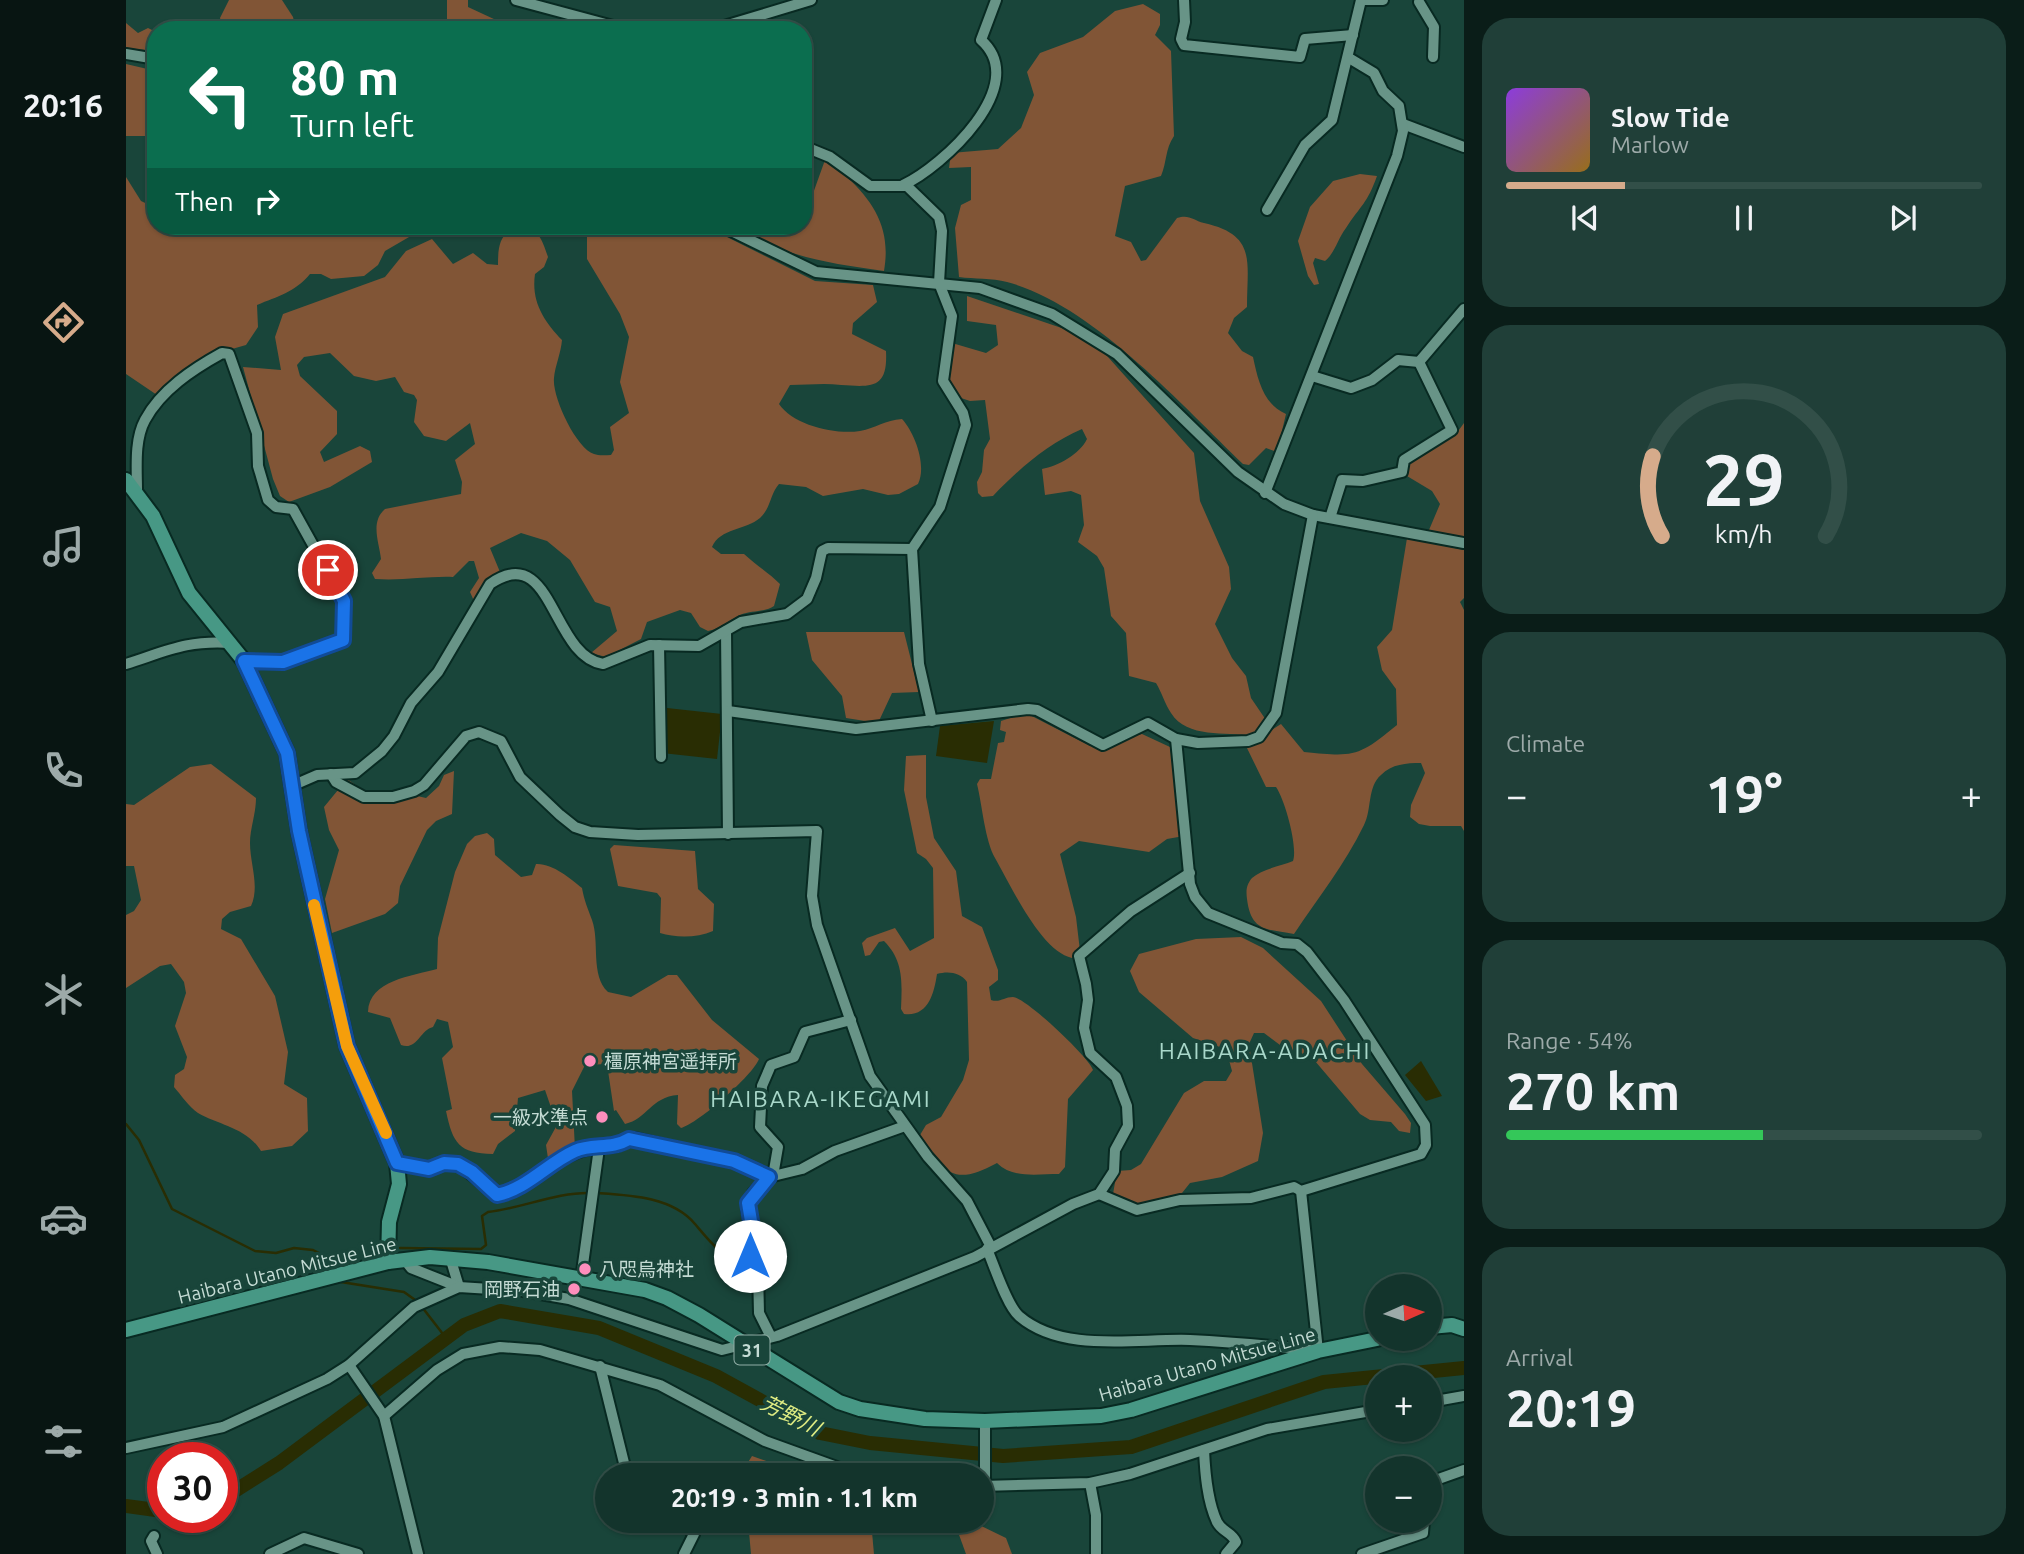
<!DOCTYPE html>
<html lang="en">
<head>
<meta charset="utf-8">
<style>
  :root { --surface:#13342c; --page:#203f38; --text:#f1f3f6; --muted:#9daaa9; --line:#324f48; --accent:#d6ab8b }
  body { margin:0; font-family:Ubuntu,"Noto Sans JP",sans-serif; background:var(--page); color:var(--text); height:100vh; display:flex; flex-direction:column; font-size:26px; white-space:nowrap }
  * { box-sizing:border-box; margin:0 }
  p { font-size:23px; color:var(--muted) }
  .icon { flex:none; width:38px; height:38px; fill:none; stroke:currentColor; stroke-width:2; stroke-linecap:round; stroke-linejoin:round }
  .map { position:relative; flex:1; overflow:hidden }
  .drawer { display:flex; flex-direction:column; gap:18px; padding:18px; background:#0a1d18; width:560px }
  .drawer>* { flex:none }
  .top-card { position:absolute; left:21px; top:21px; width:665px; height:214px; border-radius:28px; box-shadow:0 2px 5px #0004,0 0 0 2px var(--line); background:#0b6e4f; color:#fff; overflow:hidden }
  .needle { width:46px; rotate:87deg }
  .buttons { position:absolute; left:1239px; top:1274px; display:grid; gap:14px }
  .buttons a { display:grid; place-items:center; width:77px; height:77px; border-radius:50%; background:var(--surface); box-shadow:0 2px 5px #0004,0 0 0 2px var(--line); font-size:35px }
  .speed { position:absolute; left:21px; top:1442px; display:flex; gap:14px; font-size:35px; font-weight:700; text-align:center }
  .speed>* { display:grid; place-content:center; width:91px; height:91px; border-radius:50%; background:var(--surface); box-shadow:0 2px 5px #0004,0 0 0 2px var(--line); line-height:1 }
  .speed .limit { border:10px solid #d22; background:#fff; color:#111 }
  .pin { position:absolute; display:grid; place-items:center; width:60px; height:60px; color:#fff; margin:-30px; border:4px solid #fff; border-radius:50%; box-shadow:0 2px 7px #0007 }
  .me { position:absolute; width:77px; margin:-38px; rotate:0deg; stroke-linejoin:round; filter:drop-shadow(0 0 5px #0008) }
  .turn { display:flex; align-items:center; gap:24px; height:147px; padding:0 28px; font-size:32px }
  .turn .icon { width:91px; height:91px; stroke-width:2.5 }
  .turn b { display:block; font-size:49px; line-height:60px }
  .then { display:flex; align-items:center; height:66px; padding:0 28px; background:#0003; gap:14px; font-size:26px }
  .big { font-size:52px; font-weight:700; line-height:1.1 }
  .drawer .card { flex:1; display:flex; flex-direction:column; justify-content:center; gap:10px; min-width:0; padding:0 24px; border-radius:28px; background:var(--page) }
  .drawer .dial { align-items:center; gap:0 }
  .dial svg { height:182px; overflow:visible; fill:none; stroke:var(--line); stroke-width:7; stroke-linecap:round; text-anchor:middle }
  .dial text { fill:var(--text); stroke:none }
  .song { display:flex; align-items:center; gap:21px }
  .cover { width:84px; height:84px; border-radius:10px; background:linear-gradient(135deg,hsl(270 70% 55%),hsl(40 70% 35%)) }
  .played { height:7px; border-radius:4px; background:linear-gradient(90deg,var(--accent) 25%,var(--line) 25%) }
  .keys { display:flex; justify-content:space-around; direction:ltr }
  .heat { display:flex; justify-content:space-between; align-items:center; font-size:38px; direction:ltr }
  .charge { height:10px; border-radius:5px; background:linear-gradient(90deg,#34c759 54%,var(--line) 0) }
  .trip { position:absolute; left:469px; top:1463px; width:399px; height:70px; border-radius:35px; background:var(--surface); box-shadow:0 2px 5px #0004,0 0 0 2px var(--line); font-weight:700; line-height:70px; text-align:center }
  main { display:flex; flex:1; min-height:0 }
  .menu { display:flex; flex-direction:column; width:126px; justify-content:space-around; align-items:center; background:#081512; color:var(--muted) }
  .menu .icon { width:49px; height:49px }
  .menu .active { color:var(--accent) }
  .menu b { font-size:32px; color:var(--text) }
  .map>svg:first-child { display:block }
</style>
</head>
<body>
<main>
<nav class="menu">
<b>20:16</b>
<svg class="icon active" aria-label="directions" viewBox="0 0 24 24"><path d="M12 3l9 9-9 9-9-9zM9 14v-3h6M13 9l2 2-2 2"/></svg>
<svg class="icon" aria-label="music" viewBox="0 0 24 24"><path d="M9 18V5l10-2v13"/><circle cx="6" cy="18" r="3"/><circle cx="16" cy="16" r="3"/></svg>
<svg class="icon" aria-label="phone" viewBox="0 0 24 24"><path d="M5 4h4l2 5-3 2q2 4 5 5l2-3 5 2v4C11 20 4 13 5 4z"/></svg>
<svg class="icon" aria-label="climate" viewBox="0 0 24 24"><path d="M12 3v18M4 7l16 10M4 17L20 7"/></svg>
<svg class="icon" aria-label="car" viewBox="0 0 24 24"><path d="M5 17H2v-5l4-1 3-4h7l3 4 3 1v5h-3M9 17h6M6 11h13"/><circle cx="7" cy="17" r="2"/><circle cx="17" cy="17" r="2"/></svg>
<svg class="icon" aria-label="filters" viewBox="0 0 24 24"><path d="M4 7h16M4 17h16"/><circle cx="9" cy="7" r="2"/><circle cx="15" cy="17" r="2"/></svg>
</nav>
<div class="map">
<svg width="1338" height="1554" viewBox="0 0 1338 1554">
  <rect width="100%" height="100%" fill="#19453a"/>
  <g fill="#815536">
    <path d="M103 0H156L167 17 170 30H98L94 18Z"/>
    <path d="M321 0H342V7L370 20 367 30H321Z"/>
    <path d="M1017 4 1034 14V25L1029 35 1045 51 1048 136C1039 149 1041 162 1035 176L999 186 989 236 1005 242 1015 261 1020 260 1051 218C1063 214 1067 220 1078 223 1131 235 1121 261 1121 307L1108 318 1102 333 1116 351 1127 357C1132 380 1137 404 1160 414L1151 452 1140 448 1123 465 1117 464C1055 404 965 304 881 282 866 278 848 279 833 277L829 228 835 205 845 200V167L823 168 825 153 872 149 895 128 908 95 901 72 914 53 957 37 989 11Z"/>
    <path d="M0 23 12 33 22 28 30 32V51L0 48Z"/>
    <path d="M0 64 30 71V131L25 136H0Z"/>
    <path d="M699 160C708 163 714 171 721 177 750 204 765 231 758 271 700 263 657 256 606 226H677V199H685Z"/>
    <path d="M1234 174 1251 176C1241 204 1235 205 1220 228 1212 238 1209 253 1199 261L1189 258 1187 263 1193 284 1188 285 1182 276 1172 241 1184 207 1207 181Z"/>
    <path d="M0 177 15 201 30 208V226H302L259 251 252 265 238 276 205 279 195 274H184C168 293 152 296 131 305L132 327 120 345 99 351 31 395 0 374Z"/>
    <path d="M390 226C412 226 416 239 422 257L418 267 409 274C405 302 418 321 436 340 435 353 429 366 428 378 426 397 450 448 468 454 473 456 480 455 485 455L488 450 484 427 503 413 494 382 503 337 494 314 461 259V226H579L689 281 747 285 751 302 727 323 726 334 760 351C762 389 746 387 715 385 698 383 681 385 664 385L653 404C667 425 709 435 734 431 750 428 759 420 776 419 789 433 801 466 792 484L773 494 762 495 737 489 697 496 680 487 653 484C644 494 645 508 634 518 620 530 594 528 586 547L595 554H618C630 565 643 573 654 584L648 606C637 613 626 610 614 615 603 620 596 628 582 631L574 627 565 613 554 610 521 622 515 639 480 657 465 653 491 631 484 607 469 602 444 560 421 541 395 533 364 548 374 572 348 601 344 592 353 578 348 561H343L327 577C301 576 276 581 249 579L246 573 255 559C253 542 244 522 259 509L335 494 336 482 329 460 349 444 344 423 320 441 298 436 288 422 291 400 288 395 278 392 269 377 250 381 228 376 204 353 178 357 171 365 174 376 211 411V434L194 452 198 462 234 446 244 451 246 462 204 487 163 502 154 496 147 479 117 367 155 370 149 337 157 314 259 277 280 251 306 239 327 264 347 253 361 264 372 265C372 247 373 235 390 226Z"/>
    <path d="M841 296 965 338 1068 453 1074 501 1103 567 1105 589 1089 624 1106 658 1120 676 1125 698 1140 720 1125 736C1100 731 1061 739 1045 713 1039 704 1036 693 1030 683L1003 676 1000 633 985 616 978 568 971 556 952 542 958 525 955 495 945 491 919 495 916 469C932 466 954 454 961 439L956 429C921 444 893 469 867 496L856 497 852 493 851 482 856 472 858 450 864 439 859 400 844 401 832 397 823 379 826 343 860 353 872 345 870 325 841 321Z"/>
    <path d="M1338 423V538L1303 530 1314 504 1306 491 1281 476V465L1330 434Z"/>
    <path d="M1281 538 1338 550V598L1334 602 1338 610V831L1335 826H1304L1293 824 1284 817 1285 805 1299 773 1295 763C1280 763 1266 764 1255 775 1241 787 1246 810 1238 825 1219 864 1192 898 1168 934 1141 929 1125 932 1121 899 1120 891 1120 885 1126 878 1136 869 1155 866 1167 861 1172 847 1159 800 1150 787H1140L1120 746 1155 724 1178 752C1229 757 1232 757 1271 725L1270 689 1256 670 1251 647 1266 630Z"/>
    <path d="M680 632H778L793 692 766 693 752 723 720 718 716 696 686 660Z"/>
    <path d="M900 713 964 746 1016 734 1044 747 1058 836 1041 839 1023 852 953 841 934 854 950 917 954 951 946 958C915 952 884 884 869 858 859 841 856 804 851 784L854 779H865L872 743 878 742 880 732 874 730 875 721Z"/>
    <path d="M800 755V797L808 838 830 871 836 916 856 927 872 970V980L863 987 865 1000C874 1003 878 997 887 997 900 998 963 1057 967 1070L942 1099 939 1167 933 1174C912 1174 887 1179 871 1163 827 1187 818 1173 794 1135L800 1125 815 1117 837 1080 843 1060 841 982C834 972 822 971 811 974 808 994 802 1017 778 1014L775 1009C776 983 778 961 758 941L753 942 744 955 739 956 736 943 741 938 769 928 784 951 808 938 807 868 800 859 791 853 778 790 780 756Z"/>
    <path d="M85 764 130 798C130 814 124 828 124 843 124 864 134 886 125 906L104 912 96 919 95 929 115 939 149 996 162 1052 158 1084 181 1098 182 1131 166 1146 135 1151C121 1128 93 1125 72 1113 63 1107 55 1095 48 1087L49 1075 58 1069 61 1057 49 1026 60 993 58 982 45 964 34 966 0 988V915L8 911 15 900 8 866H0V804L8 805 64 767Z"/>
    <path d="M328 771 326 814 310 821 301 830 274 886 272 903 259 914 206 933 199 899 213 850 203 830 198 807 221 779 240 792 265 790 300 798 313 786 318 775Z"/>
    <path d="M361 833 368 839 369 855 395 877 406 875 410 864C426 863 444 878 456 888 458 900 462 909 466 920 474 942 464 975 482 992L505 997 542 975H551L586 1020 633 1059C627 1075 573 1123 555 1128L551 1124 552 1095C525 1097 521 1119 499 1124L490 1110 488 1111 481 1064 459 1065 446 1091 449 1149 423 1165 420 1145 431 1125 419 1090 392 1098 389 1131 372 1144 367 1154C333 1153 327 1144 320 1111L326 1109 316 1058 327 1047 322 1022 311 1019 307 1027C294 1030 291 1051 275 1045L264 1018 242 1012C243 980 286 976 311 969L312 938 329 872 341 844 349 836Z"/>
    <path d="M488 845 569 851 572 889 588 904 587 931C571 938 550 938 534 933L535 898 531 893 492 886 484 849Z"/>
    <path d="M1115 937 1137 948 1195 1001 1236 1064 1279 1114 1285 1123 1284 1133 1273 1131 1265 1122 1244 1120 1234 1114 1189 1061 1158 1048 1138 1033H1128L1123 1044 1137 1133 1132 1161 1096 1177 1064 1183 1052 1198 1012 1205 987 1194 991 1171 1005 1170 1015 1164 1058 1093 1078 1081H1100L1106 1071 1100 1049 1067 1038 1013 992 1004 971 1013 954 1070 939Z"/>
    <path d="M626 1456 681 1475H614Z"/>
    <path d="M622 1521H745L748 1554H625Z"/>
    <path d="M828 1521H845L880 1538 886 1554H840Z"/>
  </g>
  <g fill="#292d03">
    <path d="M541 708 596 714 591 759 536 753Z"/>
    <path d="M868 721 861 763 810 756 814 726Z"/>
    <path d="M1295 1061 1316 1096 1300 1101 1279 1075Z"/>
  </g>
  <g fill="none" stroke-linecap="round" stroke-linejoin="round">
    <g stroke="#292d03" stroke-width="2.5">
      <path d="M0 1124 13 1140 46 1209 129 1251 150 1253 168 1248 187 1250 199 1256 207 1271"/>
      <path d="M472 1193C504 1195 547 1197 569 1224 586 1244 593 1255 620 1263"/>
      <path d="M274 1248 355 1249 360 1245 356 1216 362 1212C397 1208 430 1192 465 1193"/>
      <path d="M213 1279 215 1282 278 1292 292 1302"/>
      <path d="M296 1307 320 1338"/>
    </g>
    <g stroke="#292d03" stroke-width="14">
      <path d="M96 1499 153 1463 338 1325 374 1311 473 1328 590 1376 694 1433 744 1443 877 1456 1005 1447 1198 1382 1338 1368"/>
      <path d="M0 1506 37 1511"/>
    </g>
    <defs>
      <g id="minor">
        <path d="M390 0 502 30"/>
        <path d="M1058 0 1059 22 1055 39 1058 45 1174 57 1179 39 1227 35"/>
        <path d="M1235 0H1257"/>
        <path d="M1293 2 1308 27 1307 57"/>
        <path d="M585 30 685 0"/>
        <path d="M0 54 30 59"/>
        <path d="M1277 124 1338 147"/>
        <path d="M677 146 704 157 744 186H781L813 217 816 231 813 283 826 316 817 381 837 413 840 425 814 507 786 549 793 664 806 721"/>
        <path d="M777 185C816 167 906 85 855 40L870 0"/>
        <path d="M1141 210 1179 145 1206 120 1235 0"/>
        <path d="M595 226 690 272 854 288 926 314 991 354 1112 472 1158 504 1187 515 1338 543"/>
        <path d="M1293 362 1338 309"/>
        <path d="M1186 376 1225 388 1246 380 1272 360 1293 362"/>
        <path d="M11 491C11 469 8 440 19 420 35 390 67 369 96 353L103 354 131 433 132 466 142 500 150 507 167 509 218 601 217 640 157 661H118"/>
        <path d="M1139 493 1271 156 1277 131 1273 106 1257 91 1248 73 1223 58"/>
        <path d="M1204 518 1216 480 1237 481 1276 472 1278 460 1326 430 1293 362"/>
        <path d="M600 631 602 834"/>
        <path d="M533 645 535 757"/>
        <path d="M0 664C41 651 61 640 105 643"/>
        <path d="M602 711 730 729 902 709 911 710 977 745 1022 723 1050 739 1072 743 1122 741 1133 737 1150 713 1187 515"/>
        <path d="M205 774 210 782 238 797H267L288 791 298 785 340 736 353 732 375 741 394 777 434 815 449 827 464 832 512 835 691 831 686 896 691 925 744 1076 802 1157 841 1201 865 1247"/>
        <path d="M168 785 191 775 229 773 256 751 268 736 285 703 312 672 364 584C427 540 425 656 477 664L524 645 573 646 615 622 661 614 681 599 690 578 696 551 702 548 786 549"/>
        <path d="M271 1163 303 1169 318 1163 332 1164 371 1195C410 1187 431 1150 473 1148"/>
        <path d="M647 1176 652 1147 634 1127 636 1086 645 1065 668 1057 679 1032 725 1020"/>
        <path d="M973 1194 1011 1210 1054 1200 1125 1198 1168 1187 1175 1191 1295 1154 1300 1145 1299 1125 1218 1000 1181 952 1171 944 1156 943 1082 913 1069 897 1064 884 1050 739"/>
        <path d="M861 1249C868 1265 881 1306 893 1316 937 1354 1011 1338 1064 1340 1107 1342 1149 1346 1192 1351L1175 1191"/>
        <path d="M324 1257 333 1287"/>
        <path d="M278 1259 285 1268 333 1287"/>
        <path d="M455 1279 473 1148 491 1146 509 1138 608 1161 643 1177"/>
        <path d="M645 1337 633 1313 632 1271 624 1256 627 1232 621 1210 627 1193 643 1177 676 1169 709 1151 779 1126"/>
        <path d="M223 1365 258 1416 292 1554"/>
        <path d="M474 1366 501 1475"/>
        <path d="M1304 1402 1338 1396"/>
        <path d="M258 1416 311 1370 337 1354 374 1347 414 1350 534 1385 639 1441 733 1475"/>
        <path d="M859 1421V1486"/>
        <path d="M0 1448 97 1427 201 1379 223 1365 288 1307 333 1287 397 1291 443 1299 596 1350 651 1336 849 1257 947 1204 973 1194 988 1171 989 1150 1002 1126 1001 1106 990 1077 964 1053 958 1028 962 1000 960 984 953 956 1005 911 1064 873"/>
        <path d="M1078 1450C1079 1472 1081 1501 1091 1522 1096 1532 1106 1532 1110 1542L1100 1554"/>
        <path d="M1304 1482 1338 1470"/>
        <path d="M964 1483 970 1515V1554"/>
        <path d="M856 1486 964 1483 1004 1474 1141 1429 1251 1410"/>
        <path d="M554 1521 568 1534 558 1554"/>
        <path d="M28 1536 25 1541 31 1554"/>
        <path d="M144 1554 178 1538 232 1554"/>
        <path d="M1236 1554 1297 1533 1298 1521"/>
      </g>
      <g id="major">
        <path d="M0 480 27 516 63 593 118 661 161 753 173 831 221 1046 271 1163 273 1184 263 1222 262 1262"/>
        <path d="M1304 1327 1326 1325 1338 1329"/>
        <path d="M0 1330 262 1262 304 1257 362 1262 519 1290 541 1298 573 1315 713 1402 734 1409 799 1419 859 1421 975 1416 1005 1410 1192 1351 1251 1339"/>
      </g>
    </defs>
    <use href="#minor" stroke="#082a22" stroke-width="14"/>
    <use href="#major" stroke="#082a22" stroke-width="18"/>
    <use href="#minor" stroke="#689487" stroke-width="10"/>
    <use href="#major" stroke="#479885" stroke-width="14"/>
  </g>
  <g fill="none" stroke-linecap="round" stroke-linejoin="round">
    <defs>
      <path id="route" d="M202 570 218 601 217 640 157 662 118 661 161 753 173 831 221 1046 271 1163 303 1169 318 1163 332 1164 346 1172 371 1195C401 1189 422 1163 449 1151 467 1143 485 1150 503 1139L608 1161 643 1177 622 1203 627 1233 624 1256"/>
    </defs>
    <use href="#route" stroke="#114b97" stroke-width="18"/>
    <use href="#route" stroke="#1a73e8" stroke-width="12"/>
    <path stroke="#f59e0b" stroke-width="12" d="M188 905 221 1046 260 1133"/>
  </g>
  <g fill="#fe8ebc" stroke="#19453a" stroke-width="2.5">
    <circle cx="464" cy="1061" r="7"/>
    <circle cx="476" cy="1117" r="7"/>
    <circle cx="459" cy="1269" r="7"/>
    <circle cx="448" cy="1289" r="7"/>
  </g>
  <g text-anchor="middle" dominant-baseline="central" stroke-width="7" stroke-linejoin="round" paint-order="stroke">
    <rect fill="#19453a" stroke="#91aea6" stroke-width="2" x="608.5" y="1335.5" width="35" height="29" rx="5"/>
    <g font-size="18" font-weight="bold" fill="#c4dbd4">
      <text x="626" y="1350">31</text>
    </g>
    <g font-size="19" fill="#c4dbd4" stroke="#19453a" text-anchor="start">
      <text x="478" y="1061">橿原神宮遥拝所</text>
      <text x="462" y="1117" text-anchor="end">一級水準点</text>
      <text x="473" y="1269">八咫烏神社</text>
      <text x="434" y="1289" text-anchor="end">岡野石油</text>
    </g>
    <g font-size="19" fill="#c4dbd4" stroke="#19453a">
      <text transform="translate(161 1270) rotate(-14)">Haibara Utano Mitsue Line</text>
      <text transform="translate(1081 1364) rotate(-16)">Haibara Utano Mitsue Line</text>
    </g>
    <g font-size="21" font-style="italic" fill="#e0ed83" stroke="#19453a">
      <text transform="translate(665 1415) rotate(27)">芳野川</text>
    </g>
    <g font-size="23" letter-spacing="2" fill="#a9d8ca" stroke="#19453a">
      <text x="1139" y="1050">HAIBARA-ADACHI</text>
      <text x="695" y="1098">HAIBARA-IKEGAMI</text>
    </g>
  </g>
</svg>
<div class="buttons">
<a><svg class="needle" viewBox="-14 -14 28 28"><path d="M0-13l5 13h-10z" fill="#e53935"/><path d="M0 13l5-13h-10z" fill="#9daaa9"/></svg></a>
<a>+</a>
<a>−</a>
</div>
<div class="speed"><div class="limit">30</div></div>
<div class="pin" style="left:202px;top:570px;background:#d93025"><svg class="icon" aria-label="arrive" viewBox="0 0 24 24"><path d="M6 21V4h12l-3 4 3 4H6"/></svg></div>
<svg class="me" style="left:624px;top:1256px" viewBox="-20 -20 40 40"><circle r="19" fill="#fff"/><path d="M0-13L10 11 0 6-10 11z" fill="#1a73e8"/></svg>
<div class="trip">20:19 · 3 min · 1.1 km</div>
<div class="top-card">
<div class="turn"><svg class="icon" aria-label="left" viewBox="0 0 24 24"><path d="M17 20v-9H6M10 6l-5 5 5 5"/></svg><div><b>80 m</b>Turn left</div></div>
<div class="then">Then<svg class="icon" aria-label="right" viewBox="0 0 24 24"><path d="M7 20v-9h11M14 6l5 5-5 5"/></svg></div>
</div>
</div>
<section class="drawer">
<div class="card">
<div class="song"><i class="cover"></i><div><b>Slow Tide</b><p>Marlow</p></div></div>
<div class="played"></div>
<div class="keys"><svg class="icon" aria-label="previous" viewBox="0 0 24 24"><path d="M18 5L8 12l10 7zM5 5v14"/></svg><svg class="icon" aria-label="pause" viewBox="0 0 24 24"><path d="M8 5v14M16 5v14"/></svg><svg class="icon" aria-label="next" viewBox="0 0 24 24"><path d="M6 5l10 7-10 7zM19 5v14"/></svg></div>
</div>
<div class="card dial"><svg viewBox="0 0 100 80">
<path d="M14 69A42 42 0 1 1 86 69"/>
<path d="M14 69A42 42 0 0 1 10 34" stroke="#d6ab8b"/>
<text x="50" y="56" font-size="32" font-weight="700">29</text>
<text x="50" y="72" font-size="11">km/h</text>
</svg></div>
<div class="card"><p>Climate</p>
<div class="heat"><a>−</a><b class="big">19°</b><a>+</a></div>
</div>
<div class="card"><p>Range · 54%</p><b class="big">270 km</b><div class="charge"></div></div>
<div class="card"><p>Arrival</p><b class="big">20:19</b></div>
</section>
</main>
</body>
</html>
